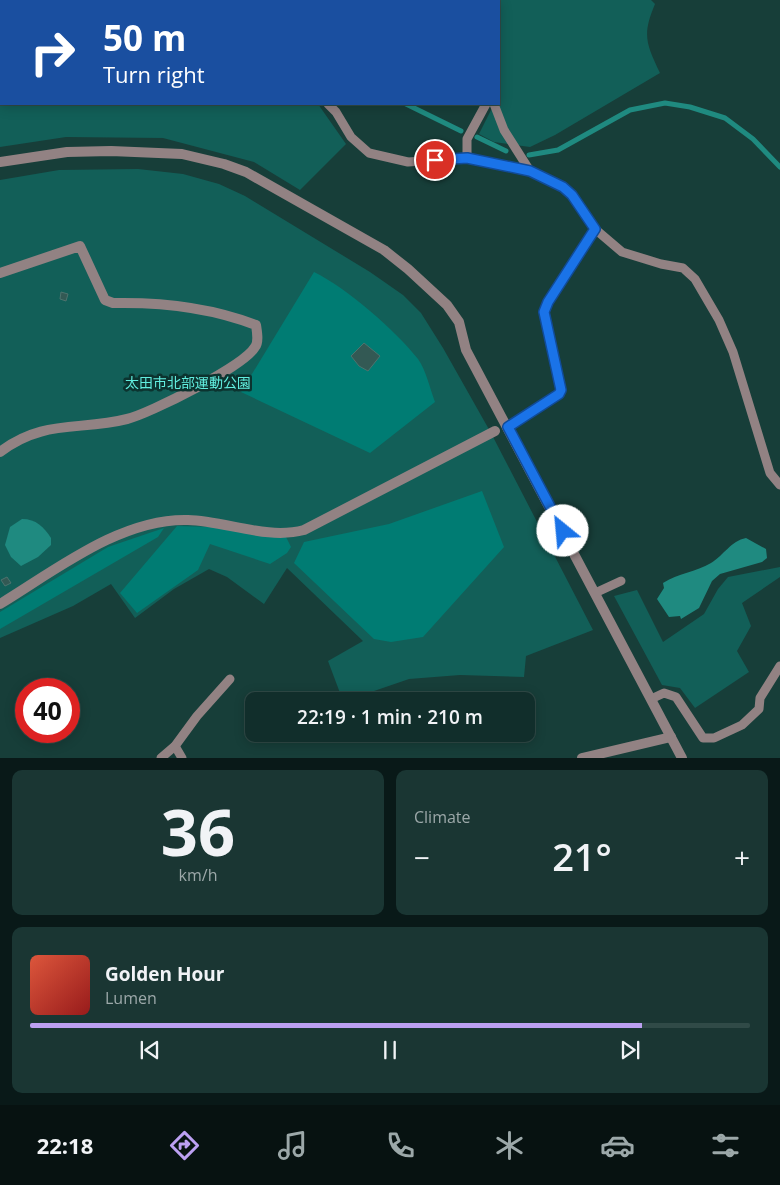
<!DOCTYPE html>
<html lang="en">
<head>
<meta charset="utf-8">
<style>
  :root { --surface:#112e2b; --page:#1a3633; --text:#f1f3f6; --muted:#9ca8a9; --line:#304a47; --accent:#bca0f2 }
  body { margin:0; font-family:"Open Sans","Noto Sans JP",sans-serif; background:var(--page); color:var(--text); height:100vh; display:flex; flex-direction:column; font-size:19px; white-space:nowrap }
  * { box-sizing:border-box; margin:0 }
  p { font-size:16px; color:var(--muted) }
  .icon { flex:none; width:28px; height:28px; fill:none; stroke:currentColor; stroke-width:2; stroke-linecap:round; stroke-linejoin:round }
  .map { position:relative; height:758px; overflow:hidden }
  .side { display:flex; flex-direction:column; gap:12px; padding:12px; background:#091918; flex:1 }
  .side>* { flex:none }
  .top-card { position:absolute; left:0px; top:0px; width:500px; height:105px; box-shadow:0 2px 12px #0003,0 0 0 1px var(--line); background:#1a4fa0; color:#fff; overflow:hidden }
  .speed { position:absolute; left:15px; top:678px; display:flex; gap:10px; font-size:25px; font-weight:700; text-align:center }
  .speed>* { display:grid; place-content:center; width:65px; height:65px; border-radius:50%; background:var(--surface); box-shadow:0 2px 12px #0003,0 0 0 1px var(--line); line-height:1 }
  .speed .limit { border:8px solid #d22; background:#fff; color:#111 }
  .pin { position:absolute; display:grid; place-items:center; width:42px; height:42px; color:#fff; margin:-21px; border:2px solid #fff; border-radius:50%; box-shadow:0 1px 5px #0007 }
  .me { position:absolute; width:55px; margin:-28px; rotate:332deg; stroke-linejoin:round; filter:drop-shadow(0 0 4px #0008) }
  .turn { display:flex; align-items:center; gap:18px; height:105px; padding:0 20px; font-size:22px }
  .turn .icon { width:65px; height:65px; stroke-width:2.5 }
  .turn b { display:block; font-size:35px; line-height:42px }
  .big { font-size:38px; font-weight:600; line-height:1.1 }
  .side .tile { flex:1; display:flex; flex-direction:column; justify-content:center; gap:8px; min-width:0; padding:0 18px; border-radius:10px; background:var(--page) }
  .side .dial { align-items:center; gap:0 }
  .dial b { font-size:65px; line-height:1 }
  .song { display:flex; align-items:center; gap:15px }
  .cover { width:60px; height:60px; border-radius:8px; background:linear-gradient(135deg,hsl(10 70% 55%),hsl(0 70% 35%)) }
  .played { height:5px; border-radius:2px; background:linear-gradient(90deg,var(--accent) 85%,var(--line) 85%) }
  .keys { display:flex; justify-content:space-around; direction:ltr }
  .heat { display:flex; justify-content:space-between; align-items:center; font-size:28px; direction:ltr }
  .side .tiles { flex:1; display:grid; gap:12px; grid-template-columns:1fr 1fr }
  .tile:last-child { grid-column:span 2 }
  .trip { position:absolute; left:245px; top:692px; width:290px; height:50px; border-radius:10px; background:var(--surface); box-shadow:0 2px 12px #0003,0 0 0 1px var(--line); font-weight:600; line-height:50px; text-align:center }
  .tabs { display:flex; height:80px; justify-content:space-around; align-items:center; background:#071211; color:var(--muted) }
  .tabs .icon { width:35px; height:35px }
  .tabs .active { color:var(--accent) }
  .tabs b { font-size:22px; color:var(--text) }
  .map>svg:first-child { display:block }
</style>
</head>
<body>
<div class="map">
<svg width="780" height="758" viewBox="0 0 780 758">
  <rect width="100%" height="100%" fill="#173e39"/>
  <g fill="#125f58">
    <path d="M0 0H202L1 1V104H318L346 144 300 190 254 162 163 138 66 137 0 147Z"/>
    <path d="M463 0H651L655 4C642 35 646 43 660 73L555 135 530 147 494 142 479 134 494 104H499V1H462Z"/>
    <path d="M138 169 183 174 219 184 245 196 370 272 403 295 421 313 443 348 491 433 593 630 526 656 524 677 460 675 409 679 345 701H343L328 661 363 641 287 568 264 604 227 577 209 569 174 589 135 618 111 584 73 606 0 638V180L59 170Z"/>
    <path d="M780 567V577L742 603 751 626 737 651 749 672 695 708 680 688 662 685 614 596 637 590 663 642 704 614 718 589 728 577Z"/>
  </g>
  <g fill="#007c73">
    <path d="M314 272C347 288 395 330 418 359 426 370 430 389 435 402L370 453 241 392Z"/>
    <path d="M482 491 504 547 423 637 391 642 374 639 294 563 304 542 389 524Z"/>
    <path d="M177 526 212 527 286 537 291 547 287 553 270 564 210 544 198 570 137 613 120 593Z"/>
    <path d="M164 528 158 537 0 629V612L108 547Z"/>
  </g>
  <g fill="#1f8a80">
    <path d="M22 519C36 519 44 527 51 538V545L38 557 21 566 11 557 5 545 10 527Z"/>
    <path d="M746 538 766 549 767 558 762 562 720 574 712 581 699 608 681 619 680 616 669 617 657 599 664 588 663 583C678 573 696 572 711 563 724 555 731 541 746 538Z"/>
  </g>
  <g fill="none" stroke-linecap="round" stroke-linejoin="round">
    <g stroke="#1f8a80" stroke-width="5">
      <path d="M0 21H1"/>
      <path d="M406 104 461 131"/>
      <path d="M477 137 506 151"/>
      <path d="M529 155 558 150 630 110 665 103 690 107 725 118 753 139 780 167"/>
    </g>
  </g>
  <g fill="#335954" stroke="#4d736e">
    <path d="M61 292 68 294 66 301 60 299Z"/>
    <path d="M364 343 380 356 368 371 359 366 351 356Z"/>
    <path d="M7 577 11 583 5 586 1 580Z"/>
  </g>
  <g fill="none" stroke-linecap="round" stroke-linejoin="round">
    <g stroke="#928283" stroke-width="9">
      <path d="M328 104 336 112 351 137 369 153 408 162 467 158 530 171 563 187 572 195 595 229 622 252 661 264 683 268 695 279 719 320 733 352 770 473 780 485"/>
      <path d="M494 104 504 130 530 171"/>
      <path d="M467 158V139L486 104"/>
      <path d="M508 427 559 394 561 390 544 312 548 302 595 229"/>
      <path d="M595 593 621 581"/>
      <path d="M651 699 664 693 676 697 703 738H714L742 725 759 709 760 698 780 666"/>
      <path d="M175 746 182 758"/>
      <path d="M161 758 175 746 197 716 230 679"/>
    </g>
    <g stroke="#928283" stroke-width="10">
      <path d="M0 273 80 246 105 300 113 303C161 302 212 308 256 325 257 332 259 342 255 347 244 366 149 414 127 419 79 431 43 419 0 452"/>
      <path d="M0 604C56 570 121 518 188 520 226 521 267 540 304 530L495 431"/>
    </g>
    <path stroke="#928283" stroke-width="10" d="M582 758 671 737"/>
    <path stroke="#928283" stroke-width="10" d="M0 162 67 152 111 151 182 154 224 164 246 172 384 250 408 269 447 305 459 322 466 350 682 758"/>
  </g>
  <g fill="none" stroke-linecap="round" stroke-linejoin="round">
    <defs>
      <path id="route" d="M435 160 467 158 530 171 563 187 572 195 595 229 548 302 544 312 561 390 559 394 508 427 563 531"/>
    </defs>
    <use href="#route" stroke="#114b97" stroke-width="12"/>
    <use href="#route" stroke="#1a73e8" stroke-width="9"/>
  </g>
  <g text-anchor="middle" dominant-baseline="central" stroke-width="5" stroke-linejoin="round" paint-order="stroke">
    <g font-size="14" fill="#61eedf" stroke="#0c332f">
      <text x="188" y="382">太田市北部運動公園</text>
    </g>
  </g>
</svg>
<div class="speed"><div class="limit">40</div></div>
<div class="pin" style="left:435px;top:160px;background:#d93025"><svg class="icon" aria-label="arrive" viewBox="0 0 24 24"><path d="M6 21V4h12l-3 4 3 4H6"/></svg></div>
<svg class="me" style="left:563px;top:531px" viewBox="-20 -20 40 40"><circle r="19" fill="#fff"/><path d="M0-13L10 11 0 6-10 11z" fill="#1a73e8"/></svg>
<div class="trip">22:19 · 1 min · 210 m</div>
<div class="top-card">
<div class="turn"><svg class="icon" aria-label="right" viewBox="0 0 24 24"><path d="M7 20v-9h11M14 6l5 5-5 5"/></svg><div><b>50 m</b>Turn right</div></div>
</div>
</div>
<section class="side">
<div class="tiles">
<div class="tile dial"><b>36</b><p>km/h</p></div>
<div class="tile"><p>Climate</p>
<div class="heat"><a>−</a><b class="big">21°</b><a>+</a></div>
</div>
<div class="tile">
<div class="song"><i class="cover"></i><div><b>Golden Hour</b><p>Lumen</p></div></div>
<div class="played"></div>
<div class="keys"><svg class="icon" aria-label="previous" viewBox="0 0 24 24"><path d="M18 5L8 12l10 7zM5 5v14"/></svg><svg class="icon" aria-label="pause" viewBox="0 0 24 24"><path d="M8 5v14M16 5v14"/></svg><svg class="icon" aria-label="next" viewBox="0 0 24 24"><path d="M6 5l10 7-10 7zM19 5v14"/></svg></div>
</div>
</div>
</section>
<nav class="tabs">
<b>22:18</b>
<svg class="icon active" aria-label="directions" viewBox="0 0 24 24"><path d="M12 3l9 9-9 9-9-9zM9 14v-3h6M13 9l2 2-2 2"/></svg>
<svg class="icon" aria-label="music" viewBox="0 0 24 24"><path d="M9 18V5l10-2v13"/><circle cx="6" cy="18" r="3"/><circle cx="16" cy="16" r="3"/></svg>
<svg class="icon" aria-label="phone" viewBox="0 0 24 24"><path d="M5 4h4l2 5-3 2q2 4 5 5l2-3 5 2v4C11 20 4 13 5 4z"/></svg>
<svg class="icon" aria-label="climate" viewBox="0 0 24 24"><path d="M12 3v18M4 7l16 10M4 17L20 7"/></svg>
<svg class="icon" aria-label="car" viewBox="0 0 24 24"><path d="M5 17H2v-5l4-1 3-4h7l3 4 3 1v5h-3M9 17h6M6 11h13"/><circle cx="7" cy="17" r="2"/><circle cx="17" cy="17" r="2"/></svg>
<svg class="icon" aria-label="filters" viewBox="0 0 24 24"><path d="M4 7h16M4 17h16"/><circle cx="9" cy="7" r="2"/><circle cx="15" cy="17" r="2"/></svg>
</nav>
</body>
</html>
